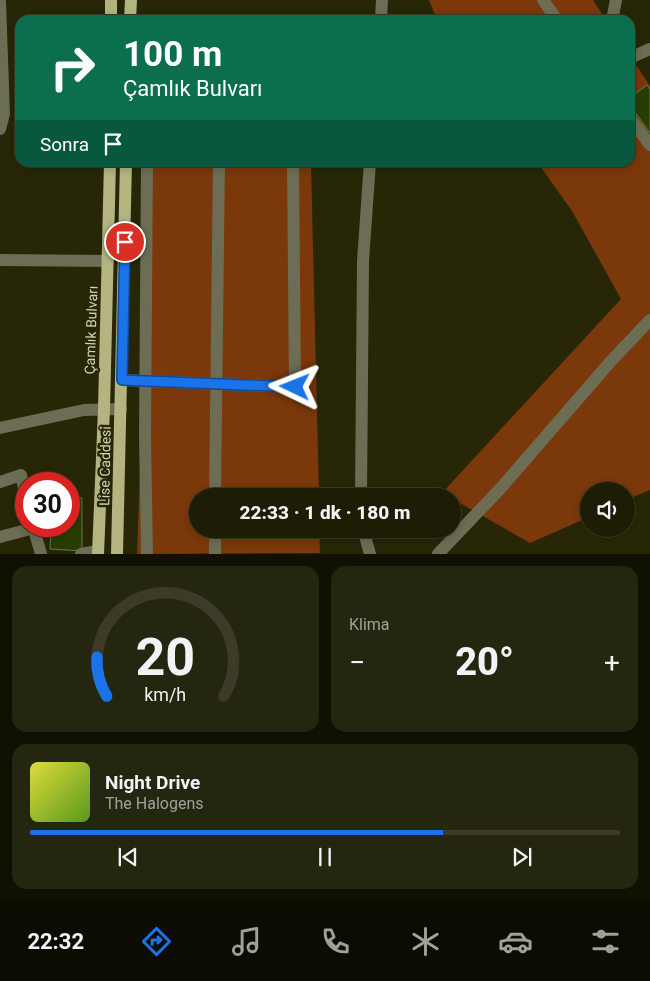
<!DOCTYPE html>
<html lang="tr">
<head>
<meta charset="utf-8">
<style>
  :root { --surface:#1d1d05; --page:#25260f; --text:#f1f3f6; --muted:#a0a29a; --line:#3b3b27; --accent:#1a73e8 }
  body { margin:0; font-family:Roboto,sans-serif; background:var(--page); color:var(--text); height:100vh; display:flex; flex-direction:column; font-size:19px; white-space:nowrap }
  * { box-sizing:border-box; margin:0 }
  p { font-size:16px; color:var(--muted) }
  .icon { flex:none; width:28px; height:28px; fill:none; stroke:currentColor; stroke-width:2; stroke-linecap:round; stroke-linejoin:round }
  .map { position:relative; height:554px; overflow:hidden }
  .panel { display:flex; flex-direction:column; gap:12px; padding:12px; background:#101003; flex:1 }
  .panel>* { flex:none }
  .hud { position:absolute; left:15px; top:15px; width:620px; height:152px; border-radius:15px; box-shadow:0 2px 8px #0003,0 0 0 1px var(--line); background:#0b6e4f; color:#fff; overflow:hidden }
  .fabs { position:absolute; left:580px; top:482px; display:grid; gap:10px }
  .fabs a { display:grid; place-items:center; width:55px; height:55px; border-radius:50%; background:var(--surface); box-shadow:0 2px 8px #0003,0 0 0 1px var(--line); font-size:25px }
  .speed { position:absolute; left:15px; top:472px; display:flex; gap:10px; font-size:25px; font-weight:700; text-align:center }
  .speed>* { display:grid; place-content:center; width:65px; height:65px; border-radius:50%; background:var(--surface); box-shadow:0 2px 8px #0003,0 0 0 1px var(--line); line-height:1 }
  .speed .limit { border:8px solid #d22; background:#fff; color:#111 }
  .pin { position:absolute; display:grid; place-items:center; width:42px; height:42px; color:#fff; margin:-21px; border:2px solid #fff; border-radius:50%; box-shadow:0 1px 5px #0007 }
  .me { position:absolute; width:55px; margin:-28px; rotate:272deg; stroke-linejoin:round; filter:drop-shadow(0 0 4px #0008) }
  .turn { display:flex; align-items:center; gap:18px; height:105px; padding:0 25px; font-size:22px }
  .turn .icon { width:65px; height:65px; stroke-width:2.5 }
  .turn b { display:block; font-size:35px; line-height:42px }
  .then { display:flex; align-items:center; height:48px; padding:0 25px; background:#0003; gap:10px; font-size:19px }
  .big { font-size:38px; font-weight:800; line-height:1.1 }
  .panel .tile { flex:1; display:flex; flex-direction:column; justify-content:center; gap:8px; min-width:0; padding:0 18px; border-radius:15px; background:var(--page) }
  .panel .dial { align-items:center; gap:0 }
  .dial svg { height:130px; overflow:visible; fill:none; stroke:var(--line); stroke-width:7; stroke-linecap:round; text-anchor:middle }
  .dial text { fill:var(--text); stroke:none }
  .song { display:flex; align-items:center; gap:15px }
  .cover { width:60px; height:60px; border-radius:8px; background:linear-gradient(135deg,hsl(60 70% 55%),hsl(90 70% 35%)) }
  .played { height:5px; border-radius:2px; background:linear-gradient(90deg,var(--accent) 70%,var(--line) 70%) }
  .keys { display:flex; justify-content:space-around; direction:ltr }
  .heat { display:flex; justify-content:space-between; align-items:center; font-size:28px; direction:ltr }
  .panel .tiles { flex:1; display:grid; gap:12px; grid-template-columns:1fr 1fr }
  .tile:last-child { grid-column:span 2 }
  .trip { position:absolute; left:189px; top:488px; width:272px; height:50px; border-radius:25px; background:var(--surface); box-shadow:0 2px 8px #0003,0 0 0 1px var(--line); font-weight:800; line-height:50px; text-align:center }
  .tabs { display:flex; height:80px; justify-content:space-around; align-items:center; background:#0c0c02; color:var(--muted) }
  .tabs .icon { width:35px; height:35px }
  .tabs .active { color:var(--accent) }
  .tabs b { font-size:22px; color:var(--text) }
  .map>svg:first-child { display:block }
</style>
</head>
<body>
<div class="map">
<svg width="650" height="554" viewBox="0 0 650 554">
  <rect width="100%" height="100%" fill="#272707"/>
  <g fill="#7a380b">
    <path d="M429 0H593L606 20H437Z"/>
    <path d="M630 56 650 86V490L626 500V491H589V517L530 543 453 499 452 496H448L442 493 621 299 572 211 538 163 630 162Z"/>
    <path d="M151 163H311L319 496H198V529H319L320 553 137 554Z"/>
  </g>
  <g fill="#283d05" stroke="#627c46">
    <path d="M647 85 650 89V133L630 105V98Z"/>
    <path d="M82 498V551L50 549 51 526H69V499Z"/>
  </g>
  <g fill="none" stroke-linecap="round" stroke-linejoin="round">
    <g stroke="#6c6d54" stroke-width="12">
      <path d="M543 0 557 20"/>
      <path d="M0 2 4 114 0 129"/>
      <path d="M381 20 382 0"/>
      <path d="M612 20 616 0"/>
      <path d="M630 58 650 49"/>
      <path d="M630 118 650 145"/>
      <path d="M147 162 145 436 147 554"/>
      <path d="M0 260 108 261"/>
      <path d="M122 380 295 387 293 162"/>
      <path d="M0 428 84 410 121 409"/>
      <path d="M0 482 21 475 26 497"/>
      <path d="M215 496 219 162"/>
      <path d="M361 496 363 261 370 162"/>
      <path d="M33 526 41 554"/>
      <path d="M363 529 370 554"/>
      <path d="M0 537 34 528"/>
      <path d="M81 554 98 551"/>
      <path d="M215 554V529"/>
      <path d="M438 554 500 489 611 361 650 320"/>
    </g>
    <g stroke="#b3b480" stroke-width="12">
      <path d="M111 20V0"/>
      <path d="M130 20 131 0"/>
      <path d="M98 554 104 409 110 162"/>
      <path d="M117 554 126 162"/>
    </g>
  </g>
  <g fill="none" stroke-linecap="round" stroke-linejoin="round">
    <defs>
      <path id="route" d="M125 242 122 380 295 387"/>
    </defs>
    <use href="#route" stroke="#114b97" stroke-width="12"/>
    <use href="#route" stroke="#1a73e8" stroke-width="9"/>
  </g>
  <g text-anchor="middle" dominant-baseline="central" stroke-width="5" stroke-linejoin="round" paint-order="stroke">
    <g font-size="14" fill="#d2d4b5" stroke="#272707">
      <text transform="translate(91 330) rotate(-88)">Çamlık Bulvarı</text>
      <text transform="translate(105 466) rotate(-89)">Lise Caddesi</text>
    </g>
  </g>
</svg>
<div class="fabs">
<a><svg class="icon" aria-label="sound" viewBox="0 0 24 24"><path d="M4 9h4l5-4v14l-5-4H4zM17 9q2 3 0 6"/></svg></a>
</div>
<div class="speed"><div class="limit">30</div></div>
<div class="pin" style="left:125px;top:242px;background:#d93025"><svg class="icon" aria-label="arrive" viewBox="0 0 24 24"><path d="M6 21V4h12l-3 4 3 4H6"/></svg></div>
<svg class="me" style="left:295px;top:387px" viewBox="-20 -20 40 40"><path d="M0-17L14 15 0 8-14 15z" fill="#1a73e8" stroke="#fff" stroke-width="4"/></svg>
<div class="trip">22:33 · 1 dk · 180 m</div>
<div class="hud">
<div class="turn"><svg class="icon" aria-label="right" viewBox="0 0 24 24"><path d="M7 20v-9h11M14 6l5 5-5 5"/></svg><div><b>100 m</b>Çamlık Bulvarı</div></div>
<div class="then">Sonra<svg class="icon" aria-label="arrive" viewBox="0 0 24 24"><path d="M6 21V4h12l-3 4 3 4H6"/></svg></div>
</div>
</div>
<section class="panel">
<div class="tiles">
<div class="tile dial"><svg viewBox="0 0 100 80">
<path d="M14 69A42 42 0 1 1 86 69"/>
<path d="M14 69A42 42 0 0 1 8 45" stroke="#1a73e8"/>
<text x="50" y="56" font-size="32" font-weight="700">20</text>
<text x="50" y="72" font-size="11">km/h</text>
</svg></div>
<div class="tile"><p>Klima</p>
<div class="heat"><a>−</a><b class="big">20°</b><a>+</a></div>
</div>
<div class="tile">
<div class="song"><i class="cover"></i><div><b>Night Drive</b><p>The Halogens</p></div></div>
<div class="played"></div>
<div class="keys"><svg class="icon" aria-label="previous" viewBox="0 0 24 24"><path d="M18 5L8 12l10 7zM5 5v14"/></svg><svg class="icon" aria-label="pause" viewBox="0 0 24 24"><path d="M8 5v14M16 5v14"/></svg><svg class="icon" aria-label="next" viewBox="0 0 24 24"><path d="M6 5l10 7-10 7zM19 5v14"/></svg></div>
</div>
</div>
</section>
<nav class="tabs">
<b>22:32</b>
<svg class="icon active" aria-label="directions" viewBox="0 0 24 24"><path d="M12 3l9 9-9 9-9-9zM9 14v-3h6M13 9l2 2-2 2"/></svg>
<svg class="icon" aria-label="music" viewBox="0 0 24 24"><path d="M9 18V5l10-2v13"/><circle cx="6" cy="18" r="3"/><circle cx="16" cy="16" r="3"/></svg>
<svg class="icon" aria-label="phone" viewBox="0 0 24 24"><path d="M5 4h4l2 5-3 2q2 4 5 5l2-3 5 2v4C11 20 4 13 5 4z"/></svg>
<svg class="icon" aria-label="climate" viewBox="0 0 24 24"><path d="M12 3v18M4 7l16 10M4 17L20 7"/></svg>
<svg class="icon" aria-label="car" viewBox="0 0 24 24"><path d="M5 17H2v-5l4-1 3-4h7l3 4 3 1v5h-3M9 17h6M6 11h13"/><circle cx="7" cy="17" r="2"/><circle cx="17" cy="17" r="2"/></svg>
<svg class="icon" aria-label="filters" viewBox="0 0 24 24"><path d="M4 7h16M4 17h16"/><circle cx="9" cy="7" r="2"/><circle cx="15" cy="17" r="2"/></svg>
</nav>
</body>
</html>
